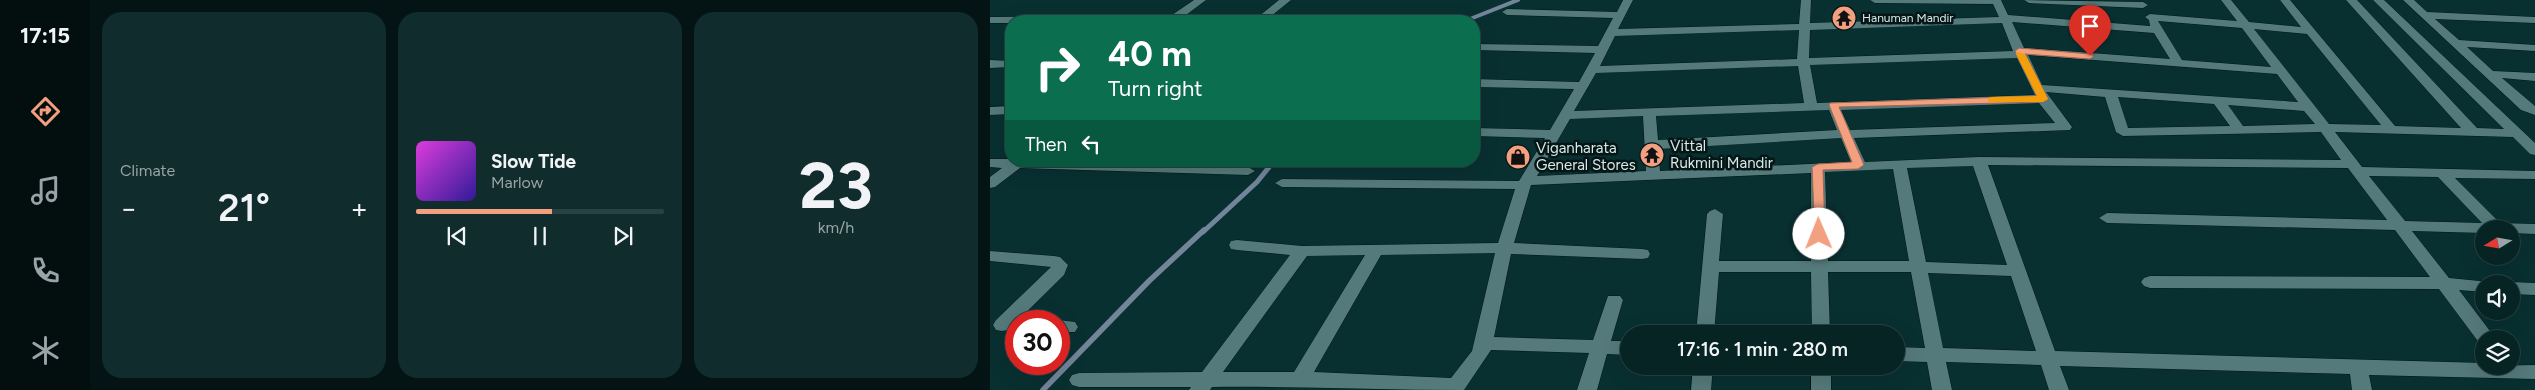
<!DOCTYPE html>
<html lang="en">
<head>
<meta charset="utf-8">
<style>
  :root { --surface:#072425; --page:#102c2d; --text:#f1f3f6; --muted:#98a4a7; --line:#284142; --accent:#f2a080 }
  body { margin:0; font-family:Figtree,sans-serif; background:var(--page); color:var(--text); height:100vh; display:flex; flex-direction:column; font-size:19px; white-space:nowrap }
  * { box-sizing:border-box; margin:0 }
  p { font-size:16px; color:var(--muted) }
  .icon { flex:none; width:28px; height:28px; fill:none; stroke:currentColor; stroke-width:2; stroke-linecap:round; stroke-linejoin:round }
  .map { position:relative; flex:1; overflow:hidden }
  .drawer { display:flex; flex-direction:column; gap:12px; padding:12px; background:#041414; width:900px }
  .drawer>* { flex:none }
  .hud { position:absolute; left:15px; top:15px; width:475px; height:152px; border-radius:20px; box-shadow:0 5px 20px #0002,0 0 0 1px var(--line); background:#0b6e4f; color:#fff; overflow:hidden }
  .needle { width:32px; rotate:259deg }
  .buttons { position:absolute; left:1485px; top:220px; display:grid; gap:10px }
  .buttons a { display:grid; place-items:center; width:45px; height:45px; border-radius:50%; background:var(--surface); box-shadow:0 5px 20px #0002,0 0 0 1px var(--line); font-size:25px }
  .speed { position:absolute; left:15px; top:310px; display:flex; gap:10px; font-size:25px; font-weight:700; text-align:center }
  .speed>* { display:grid; place-content:center; width:65px; height:65px; border-radius:50%; background:var(--surface); box-shadow:0 5px 20px #0002,0 0 0 1px var(--line); line-height:1 }
  .speed .limit { border:8px solid #d22; background:#fff; color:#111 }
  .pin { position:absolute; display:grid; place-items:center; width:42px; height:42px; color:#fff; margin:-51px -21px; border-radius:50% 50% 50% 0; rotate:-45deg; box-shadow:0 0 5px #0007 }
  .pin .icon { rotate:45deg }
  .me { position:absolute; width:55px; margin:-28px; rotate:359deg; stroke-linejoin:round; filter:drop-shadow(0 0 4px #0008) }
  .turn { display:flex; align-items:center; gap:18px; height:105px; padding:0 20px; font-size:22px }
  .turn .icon { width:65px; height:65px; stroke-width:2.5 }
  .turn b { display:block; font-size:35px; line-height:42px }
  .then { display:flex; align-items:center; height:48px; padding:0 20px; background:#0003; gap:10px; font-size:19px }
  .big { font-size:38px; font-weight:600; line-height:1.1 }
  .drawer .widget { flex:1; display:flex; flex-direction:column; justify-content:center; gap:8px; min-width:0; padding:0 18px; border-radius:20px; background:var(--page) }
  .drawer .dial { align-items:center; gap:0 }
  .dial b { font-size:65px; line-height:1 }
  .song { display:flex; align-items:center; gap:15px }
  .cover { width:60px; height:60px; border-radius:8px; background:linear-gradient(135deg,hsl(300 70% 55%),hsl(250 70% 35%)) }
  .played { height:5px; border-radius:2px; background:linear-gradient(90deg,var(--accent) 55%,var(--line) 55%) }
  .keys { display:flex; justify-content:space-around; direction:ltr }
  .heat { display:flex; justify-content:space-between; align-items:center; font-size:28px; direction:ltr }
  .drawer .tiles { flex:1; display:grid; gap:12px; grid-template-columns:repeat(3,1fr) }
  .trip { position:absolute; left:630px; top:325px; width:285px; height:50px; border-radius:25px; background:var(--surface); box-shadow:0 5px 20px #0002,0 0 0 1px var(--line); font-weight:600; line-height:50px; text-align:center }
  main { display:flex; flex:1; min-height:0 }
  .tab-bar { display:flex; flex-direction:column; width:90px; justify-content:space-around; align-items:center; background:#030e0f; color:var(--muted) }
  .tab-bar .icon { width:35px; height:35px }
  .tab-bar .selected { color:var(--accent) }
  .tab-bar b { font-size:22px; color:var(--text) }
  .map>svg:first-child { display:block }
</style>
</head>
<body>
<main>
<nav class="tab-bar">
<b>17:15</b>
<svg class="icon selected" aria-label="directions" viewBox="0 0 24 24"><path d="M12 3l9 9-9 9-9-9zM9 14v-3h6M13 9l2 2-2 2"/></svg>
<svg class="icon" aria-label="music" viewBox="0 0 24 24"><path d="M9 18V5l10-2v13"/><circle cx="6" cy="18" r="3"/><circle cx="16" cy="16" r="3"/></svg>
<svg class="icon" aria-label="phone" viewBox="0 0 24 24"><path d="M5 4h4l2 5-3 2q2 4 5 5l2-3 5 2v4C11 20 4 13 5 4z"/></svg>
<svg class="icon" aria-label="climate" viewBox="0 0 24 24"><path d="M12 3v18M4 7l16 10M4 17L20 7"/></svg>
</nav>
<section class="drawer">
<div class="tiles">
<div class="widget"><p>Climate</p>
<div class="heat"><a>−</a><b class="big">21°</b><a>+</a></div>
</div>
<div class="widget">
<div class="song"><i class="cover"></i><div><b>Slow Tide</b><p>Marlow</p></div></div>
<div class="played"></div>
<div class="keys"><svg class="icon" aria-label="previous" viewBox="0 0 24 24"><path d="M18 5L8 12l10 7zM5 5v14"/></svg><svg class="icon" aria-label="pause" viewBox="0 0 24 24"><path d="M8 5v14M16 5v14"/></svg><svg class="icon" aria-label="next" viewBox="0 0 24 24"><path d="M6 5l10 7-10 7zM19 5v14"/></svg></div>
</div>
<div class="widget dial"><b>23</b><p>km/h</p></div>
</div>
</section>
<div class="map">
<svg width="1545" height="390" viewBox="0 0 1545 390">
  <rect width="100%" height="100%" fill="#093031"/>
  <g fill="none" stroke-linecap="round" stroke-linejoin="round">
    <path stroke="#73859a" stroke-width="4" d="M475 21 528 0"/>
    <path stroke="#73859a" stroke-width="5" d="M213 232 267 182 284 161"/>
    <path stroke="#73859a" stroke-width="5.5" d="M53 390 159 281 214 230"/>
    <defs>
      <g id="minor">
        <path d="M204 0H216L196 15 268 17 289 0H301L280 17 297 18 302 21H21V23H0V17L182 15Z"/>
        <path d="M633 0H643L628 29 809 24 811 0H821L820 23 1009 17 1003 4 885 3 880 0H1011L1018 15 1160 26 1159 20 1155 17 1160 14 1247 21 1231 0H1241L1259 22 1311 27 1290 0H1300L1405 126 1471 128 1356 0H1367L1487 128 1514 129 1383 0H1394L1545 143V155L1540 154 1523 137 1345 132 1372 167 1545 171V179L1465 178 1510 223 1545 224V234L1521 233V229H1494V233L1422 231 1459 278 1500 282 1501 284H1494V292L1469 290 1506 339H1494V345L1490 344 1449 289 1160 288 1154 286 1151 282 1154 278 1160 276 1440 277 1405 230 1117 223 1109 218 1117 213 1397 220 1358 168 998 165 1065 351 1494 363V366L1545 365V379L1379 375 1382 390H1362L1360 374 1070 366 1079 390H1059L1051 365 956 362 962 390H942L937 362 906 361V347L935 348 921 272H838L840 334H822L821 272H729L724 334H706L717 214 720 211 725 209 733 214 729 261H821V173L541 185 524 243 652 249 658 250 660 254 658 258 652 259 521 254 504 337 603 340 618 296H630L633 300 621 341H639V355L617 354 607 390H587L599 353 501 350 474 390C390 390 306 386 222 387L220 390H199L201 387H89L82 385 79 380 82 375 89 373 212 372 300 255 247 250 241 249 239 245 241 241 247 240 312 246 508 243 525 189 292 187 285 183 292 179 529 181 555 138 484 136V128L560 130 584 89 484 87V79L589 82 605 53 484 50V44L608 46 623 18 517 15 512 12 517 9 627 12ZM1168 21 1252 28 1281 67 1192 60ZM1022 22 1164 33 1180 59 1034 48ZM1012 23 1023 51 819 58 820 30ZM1264 29 1317 34 1391 125 1339 124ZM809 30 807 59 610 66 625 36ZM1038 55 1287 74 1308 102 1052 85ZM1027 58 1045 95 827 103 820 65ZM808 66 814 103 584 111 606 73ZM1056 92 1115 97 1126 132 1133 136 1331 132 1351 160 989 157 875 162 864 138 1080 130 1082 127ZM1128 97 1224 104 1240 126 1138 128ZM1049 103 1065 123 860 130 851 110ZM1238 105 1314 111 1325 124 1253 126ZM839 110 847 130 668 140 666 116ZM653 116 656 171 547 176 580 119ZM851 138 861 162 670 171 668 149ZM983 166 1017 265 936 262 917 168ZM903 169 919 261H838L835 172ZM1379 176 1448 177 1492 223 1415 221ZM505 253 482 351 461 378 324 372 391 255ZM375 255 304 372H233L317 256ZM938 273 1021 276 1046 351 953 348Z"/>
        <path d="M1034 0 1153 2 1158 5 1153 8 1039 3Z"/>
        <path d="M1413 0H1424L1437 12 1545 17V23L1445 19 1469 40 1545 45V51L1477 47 1503 71 1545 73V81L1512 78 1545 106V115L1531 110Z"/>
        <path d="M0 60 21 61V67L0 68Z"/>
        <path d="M21 106V114L0 115V107Z"/>
        <path d="M0 159H21V161L258 167 265 171 258 175 30 168 5 187 0 188V177L12 168 0 167Z"/>
        <path d="M0 251 64 256 70 257 78 265 74 275 18 330 12 331 6 330 3 325 6 320 61 267 0 261Z"/>
        <path d="M1521 282 1545 283V295L1521 294V284H1515Z"/>
        <path d="M69 320 85 322 88 327 85 332H69V321H63Z"/>
        <path d="M703 366H723L721 390H701Z"/>
        <rect x="821" y="366" width="20" height="24"/>
      </g>
    </defs>
    <use href="#minor" stroke="#001717" stroke-width="1"/>
    <use href="#minor" fill="#557a7b" fill-rule="evenodd"/>
  </g>
  <path fill="#f2a080" stroke="#9d6853" d="M1029 48 1100 54 1104 56 1100 59 1035 54 1058 99 1053 102 849 107 874 165 868 169 833 170 835 234 829 238 825 237 822 167 828 164 862 162 839 105 840 103 1047 96 1025 51Z"/>
  <path fill="#f59e0b" d="M1027 52 1035 54 1058 99 1053 102H998V98L1001 97 1047 96 1026 54Z"/>
  <defs>
    <symbol id="temple-disc" viewBox="-11 -11 22 22"><circle r="9.5" fill="#f2a080" stroke="#061515"/><path d="M0-6L5-2H3V0L6.5 2.5H4V6H1.5V3h-3V6H-4V2.5H-6.5L-3 0V-2H-5Z" fill="#111"/></symbol>
    <symbol id="shop-disc" viewBox="-11 -11 22 22"><circle r="9.5" fill="#f2a080" stroke="#061515"/><path d="M-5-2.5h2.3a2.7 3.5 0 0 1 5.4 0H5L5.5 6h-11ZM-1.5-2.5h3a1.5 2.3 0 0 0-3 0Z" fill="#111"/></symbol>
  </defs>
  <g fill-rule="evenodd">
    <use href="#temple-disc" x="840" y="4" width="28" height="28"/>
    <use href="#temple-disc" x="648" y="141" width="28" height="28"/>
    <use href="#shop-disc" x="514" y="143" width="28" height="28"/>
  </g>
  <g text-anchor="middle" dominant-baseline="central" stroke-width="5" stroke-linejoin="round" paint-order="stroke">
    <g font-size="12" fill="#d6eaea" stroke="#061515" text-anchor="start">
      <text x="872" y="18">Hanuman Mandir</text>
    </g>
    <g font-size="15" fill="#d6eaea" stroke="#061515" text-anchor="start">
      <text x="680" y="146">Vittal<tspan x="680" dy="17">Rukmini Mandir</tspan></text>
      <text x="546" y="148">Viganharata<tspan x="546" dy="17">General Stores</tspan></text>
    </g>
  </g>
</svg>
<div class="buttons">
<a><svg class="needle" viewBox="-14 -14 28 28"><path d="M0-13l5 13h-10z" fill="#e53935"/><path d="M0 13l5-13h-10z" fill="#98a4a7"/></svg></a>
<a><svg class="icon" aria-label="sound" viewBox="0 0 24 24"><path d="M4 9h4l5-4v14l-5-4H4zM17 9q2 3 0 6"/></svg></a>
<a><svg class="icon" aria-label="layers" viewBox="0 0 24 24"><path d="M12 4l9 5-9 5-9-5zM3 14l9 5 9-5"/></svg></a>
</div>
<div class="speed"><div class="limit">30</div></div>
<div class="pin" style="left:1100px;top:56px;background:#d93025"><svg class="icon" aria-label="arrive" viewBox="0 0 24 24"><path d="M6 21V4h12l-3 4 3 4H6"/></svg></div>
<svg class="me" style="left:829px;top:234px" viewBox="-20 -20 40 40"><circle r="19" fill="#fff"/><path d="M0-13L10 11 0 6-10 11z" fill="#f2a080"/></svg>
<div class="trip">17:16 · 1 min · 280 m</div>
<div class="hud">
<div class="turn"><svg class="icon" aria-label="right" viewBox="0 0 24 24"><path d="M7 20v-9h11M14 6l5 5-5 5"/></svg><div><b>40 m</b>Turn right</div></div>
<div class="then">Then<svg class="icon" aria-label="left" viewBox="0 0 24 24"><path d="M17 20v-9H6M10 6l-5 5 5 5"/></svg></div>
</div>
</div>
</main>
</body>
</html>
